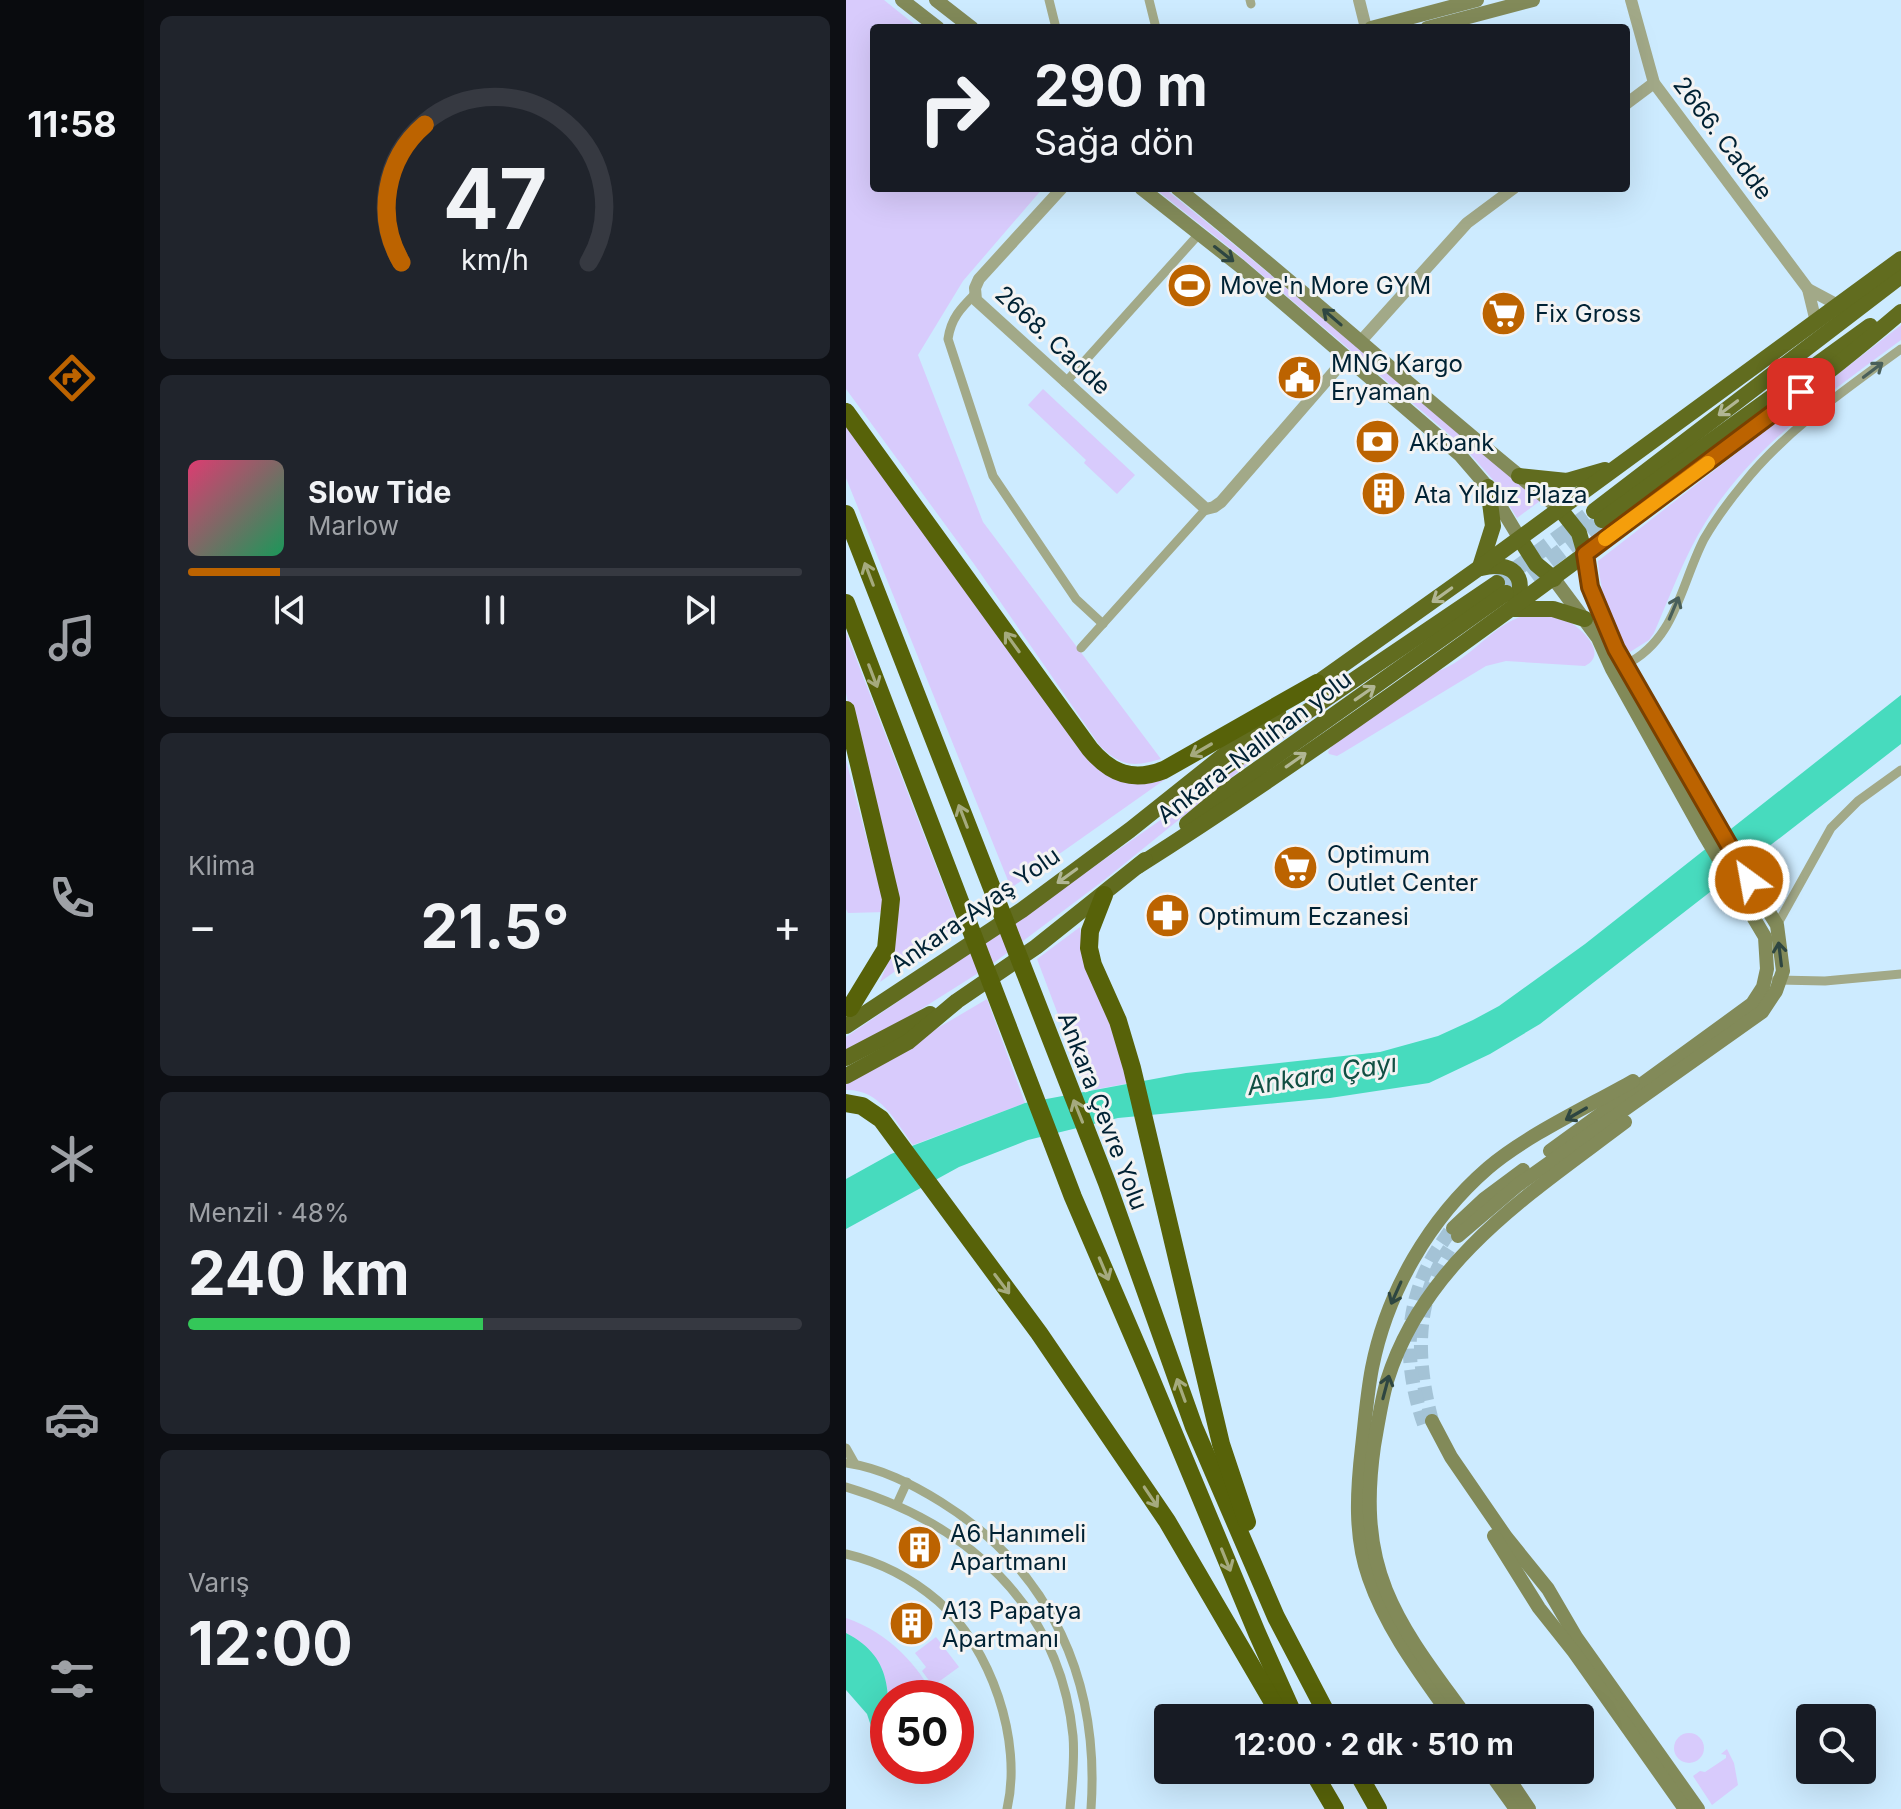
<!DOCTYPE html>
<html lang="tr">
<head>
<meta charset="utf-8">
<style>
  :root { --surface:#171b24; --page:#20242c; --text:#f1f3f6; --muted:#9ea1a6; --line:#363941; --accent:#bc6300 }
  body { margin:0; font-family:Inter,sans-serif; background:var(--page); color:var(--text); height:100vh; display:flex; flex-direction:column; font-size:30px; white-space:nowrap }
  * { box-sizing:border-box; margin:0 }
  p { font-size:26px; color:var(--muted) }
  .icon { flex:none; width:44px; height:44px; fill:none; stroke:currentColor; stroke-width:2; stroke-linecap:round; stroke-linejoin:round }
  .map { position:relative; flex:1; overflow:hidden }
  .sheet { display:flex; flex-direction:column; gap:16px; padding:16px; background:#0d0f14; width:702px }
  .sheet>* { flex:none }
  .hud { position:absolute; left:24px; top:24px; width:760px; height:168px; border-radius:8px; box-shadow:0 8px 32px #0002; background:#171b24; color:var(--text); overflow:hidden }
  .fabs { position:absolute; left:950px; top:1704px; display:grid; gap:16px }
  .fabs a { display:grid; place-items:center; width:80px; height:80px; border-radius:8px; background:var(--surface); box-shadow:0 8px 32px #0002; font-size:40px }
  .speed { position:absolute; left:24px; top:1680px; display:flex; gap:16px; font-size:40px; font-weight:700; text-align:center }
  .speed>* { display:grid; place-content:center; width:104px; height:104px; border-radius:50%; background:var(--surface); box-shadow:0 8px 32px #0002; line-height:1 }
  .speed .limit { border:12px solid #d22; background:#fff; color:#111 }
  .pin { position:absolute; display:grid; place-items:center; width:68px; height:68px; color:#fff; margin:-34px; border-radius:16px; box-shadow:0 4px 12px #0006 }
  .me { position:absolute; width:88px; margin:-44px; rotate:328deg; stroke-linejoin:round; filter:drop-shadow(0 0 6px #0008) }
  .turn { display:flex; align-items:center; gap:28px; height:168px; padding:0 32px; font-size:36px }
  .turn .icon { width:104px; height:104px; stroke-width:2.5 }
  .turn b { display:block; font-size:56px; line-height:68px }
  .big { font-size:60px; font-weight:700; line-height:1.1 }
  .sheet .widget { flex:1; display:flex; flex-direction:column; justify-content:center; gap:12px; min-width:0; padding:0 28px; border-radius:12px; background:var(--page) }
  .sheet .dial { align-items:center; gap:0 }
  .dial svg { height:208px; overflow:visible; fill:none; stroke:var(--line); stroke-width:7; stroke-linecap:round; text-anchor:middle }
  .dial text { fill:var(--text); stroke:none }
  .song { display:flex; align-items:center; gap:24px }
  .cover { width:96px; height:96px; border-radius:12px; background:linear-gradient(135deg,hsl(340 70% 55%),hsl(150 70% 35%)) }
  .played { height:8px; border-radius:4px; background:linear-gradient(90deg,var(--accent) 15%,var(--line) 15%) }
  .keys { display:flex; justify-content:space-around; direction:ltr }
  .heat { display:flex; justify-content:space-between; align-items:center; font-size:44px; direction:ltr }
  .charge { height:12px; border-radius:6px; background:linear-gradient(90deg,#34c759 48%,var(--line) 0) }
  .trip { position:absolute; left:308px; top:1704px; width:440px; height:80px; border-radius:8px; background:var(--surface); box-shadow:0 8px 32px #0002; font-weight:700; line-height:80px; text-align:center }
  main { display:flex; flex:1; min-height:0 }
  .dock { display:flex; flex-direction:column; width:144px; justify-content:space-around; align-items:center; background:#090b0e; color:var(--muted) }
  .dock .icon { width:56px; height:56px }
  .dock .selected { color:var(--accent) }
  .dock b { font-size:36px; color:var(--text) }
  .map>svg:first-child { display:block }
</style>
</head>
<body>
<main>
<nav class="dock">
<b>11:58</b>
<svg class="icon selected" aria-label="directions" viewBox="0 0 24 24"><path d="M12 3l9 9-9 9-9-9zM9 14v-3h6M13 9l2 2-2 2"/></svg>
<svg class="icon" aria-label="music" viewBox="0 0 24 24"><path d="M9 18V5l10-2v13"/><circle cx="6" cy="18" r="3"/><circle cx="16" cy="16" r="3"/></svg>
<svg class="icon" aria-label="phone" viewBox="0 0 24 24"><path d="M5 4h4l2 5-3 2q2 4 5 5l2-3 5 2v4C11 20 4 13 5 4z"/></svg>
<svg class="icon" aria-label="climate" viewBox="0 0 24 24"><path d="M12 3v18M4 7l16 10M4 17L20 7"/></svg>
<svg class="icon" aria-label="car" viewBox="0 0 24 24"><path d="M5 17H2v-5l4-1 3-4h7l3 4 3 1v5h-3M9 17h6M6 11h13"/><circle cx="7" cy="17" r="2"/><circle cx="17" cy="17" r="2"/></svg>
<svg class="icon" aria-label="filters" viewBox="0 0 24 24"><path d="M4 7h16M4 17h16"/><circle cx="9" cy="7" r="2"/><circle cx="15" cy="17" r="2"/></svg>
</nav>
<section class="sheet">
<div class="widget dial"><svg viewBox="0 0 100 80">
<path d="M14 69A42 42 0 1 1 86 69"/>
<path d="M14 69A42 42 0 0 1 23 16" stroke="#bc6300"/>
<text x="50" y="56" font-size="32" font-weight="700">47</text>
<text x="50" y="72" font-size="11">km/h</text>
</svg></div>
<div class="widget">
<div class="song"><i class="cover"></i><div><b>Slow Tide</b><p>Marlow</p></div></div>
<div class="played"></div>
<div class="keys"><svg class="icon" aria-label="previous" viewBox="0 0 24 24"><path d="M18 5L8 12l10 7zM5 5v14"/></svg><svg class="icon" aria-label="pause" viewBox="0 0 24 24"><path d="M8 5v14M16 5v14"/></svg><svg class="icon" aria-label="next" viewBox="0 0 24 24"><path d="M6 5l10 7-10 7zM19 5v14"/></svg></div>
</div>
<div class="widget"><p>Klima</p>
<div class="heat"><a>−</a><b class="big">21.5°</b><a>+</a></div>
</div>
<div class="widget"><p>Menzil · 48%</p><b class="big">240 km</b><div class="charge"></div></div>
<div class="widget"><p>Varış</p><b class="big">12:00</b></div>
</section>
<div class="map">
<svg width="1055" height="1809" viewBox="0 0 1055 1809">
  <rect width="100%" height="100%" fill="#cdebff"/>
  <g fill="#d8cbfc">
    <path d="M0 0H38L73 28H28V188H197L117 281 72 355 137 522 315 759C287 767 276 767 254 746L128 564 0 389Z"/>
    <path d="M308 188H318C445 289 568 397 694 501L671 518 648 481 618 447 389 252Z"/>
    <path d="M1055 325V340C984 393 907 445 859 523 838 557 824 596 808 633L803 640 784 652C763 625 755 594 752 561Z"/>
    <path d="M197 389 289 475 271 494 238 463 240 460 182 405Z"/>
    <path d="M0 421 253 770 321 778 165 888 0 478Z"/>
    <path d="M651 584 654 587 407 760 257 881 145 965 61 1018 0 1051V1037L179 915Z"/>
    <path d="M683 614C695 614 709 614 720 620 736 628 763 654 739 666L660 661 640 666 498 752 491 756 483 754 482 752 487 744 590 672C626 660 646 623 683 614Z"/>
    <path d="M0 632 113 926 34 982 49 944 0 693Z"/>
    <path d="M0 760 40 912 2 913 0 909Z"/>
    <path d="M234 927 237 952 263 1015 284 1083 241 1091 191 959Z"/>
    <path d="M141 999 179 1103 67 1145C49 1121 34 1089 0 1090V1082Z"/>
    <path d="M0 1618C44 1633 73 1667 89 1698H43C39 1669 27 1647 0 1633Z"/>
    <path d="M90 1637 113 1667 87 1686 76 1671 80 1667 69 1653Z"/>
    <circle cx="843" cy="1748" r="15"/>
    <path d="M881 1749 888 1763 892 1785 866 1805 847 1776 854 1771 859 1772 880 1758V1755L875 1754Z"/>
  </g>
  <g fill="#47dbbe">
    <path d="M1055 695V744L694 1024 644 1054 583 1083 484 1098 272 1118 182 1140 113 1167 0 1229V1179L45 1154 179 1103 340 1073 534 1052 592 1036 627 1020 653 1006 739 944Z"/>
    <path d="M0 1633C51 1659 42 1700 42 1748L32 1747 21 1714 0 1690Z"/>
  </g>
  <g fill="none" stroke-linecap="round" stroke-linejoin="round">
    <g stroke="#a4c3d6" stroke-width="14" stroke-dasharray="14 7" stroke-linecap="butt">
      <path d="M586 1421C570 1361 568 1302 603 1249"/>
      <path d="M578 1424C560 1373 557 1318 581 1268 587 1255 596 1243 604 1231"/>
    </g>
    <g stroke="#a4c3d6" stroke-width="16" stroke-dasharray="16 8" stroke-linecap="butt">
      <path d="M651 583 748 511"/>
      <path d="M665 590 756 520"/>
    </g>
    <g stroke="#a2a988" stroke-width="9">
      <path d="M203 0 210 28"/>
      <path d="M303 0 310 28"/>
      <path d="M404 0 405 4"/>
      <path d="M129 294C115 308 105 318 102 339L147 476 230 599 257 624"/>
      <path d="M219 383 353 234"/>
      <path d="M235 648 360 509"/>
      <path d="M779 665C830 640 834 586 858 539 869 520 883 501 897 484 939 431 1000 389 1055 349"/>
      <path d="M931 925 985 828 1012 801 1055 770"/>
      <path d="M930 980 979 981 1055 974"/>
      <path d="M0 1448 9 1464"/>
      <path d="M0 1463C35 1468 66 1484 95 1502 206 1571 254 1682 245 1809"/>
      <path d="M0 1487C120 1523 214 1605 227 1736 229 1760 226 1785 224 1809"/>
      <path d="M51 1504 61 1482"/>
      <path d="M0 1554C34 1562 65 1578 92 1601 145 1647 177 1741 161 1809"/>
    </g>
    <g stroke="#a2a988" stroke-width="12">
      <path d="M513 0 520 28"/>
      <path d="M785 0 808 83 962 289"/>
      <path d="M780 104 808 83"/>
      <path d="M216 188 133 279 129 288 130 300 360 509 368 507 375 502 500 358"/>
      <path d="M970 322 962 289 992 305"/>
      <path d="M514 342 621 223 668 188"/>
    </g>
    <g stroke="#828a59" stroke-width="14">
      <path d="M56 0 92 28"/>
      <path d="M90 0 126 28"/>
      <path d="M525 28 631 0"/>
      <path d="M581 28 687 0"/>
      <path d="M295 188 394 266 614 455 645 491 674 539"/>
      <path d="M331 188C461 292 584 405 714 509"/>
      <path d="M704 1151 906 1004 917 987 921 969 919 937 859 836 766 669 752 638 708 579"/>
      <path d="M607 1228 638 1199 677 1170"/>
      <path d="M612 1236 672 1185 916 1012 930 991 937 971 931 925 870 827 770 649 744 587 739 554"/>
      <path d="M586 1421 605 1457 660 1537 702 1589 730 1637 852 1809"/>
      <path d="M648 1536 693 1608 728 1652 839 1809"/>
      <path d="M606 1718C575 1674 541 1630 523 1578 508 1536 511 1490 516 1447 519 1421 521 1394 526 1368 541 1292 583 1219 642 1168 679 1136 743 1106 787 1081"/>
      <path d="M621 1718C592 1677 559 1637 540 1590 521 1543 521 1495 528 1446 532 1424 535 1402 541 1381 578 1261 685 1193 779 1122"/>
      <path d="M642 1770 670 1809"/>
      <path d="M657 1770 683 1809"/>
    </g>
    <g stroke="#616c1f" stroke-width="16">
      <path d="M673 476 721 481 759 470"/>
      <path d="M714 509 733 533 739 554"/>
      <path d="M748 511 1055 276"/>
      <path d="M756 520 1024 326"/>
      <path d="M674 539 690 564 708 579"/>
      <path d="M634 567 647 526 642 487"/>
      <path d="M635 568C665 560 684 576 668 606"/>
      <path d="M668 609H707L739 619"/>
      <path d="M460 691 633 568 1055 259"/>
      <path d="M372 772 651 583"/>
      <path d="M341 824 378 793 660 593"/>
      <path d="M292 866C452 764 606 653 758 540 858 466 960 393 1055 312"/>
      <path d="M0 1026 176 910 284 830 432 712"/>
      <path d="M0 1058 84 1014"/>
      <path d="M0 1076 62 1042 111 1001 190 947 299 860"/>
    </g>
    <g stroke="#576209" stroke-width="18">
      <path d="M0 412 244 749C265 774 287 782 318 770L471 683"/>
      <path d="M0 514 261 1183 348 1427 430 1617 483 1718"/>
      <path d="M0 603 227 1197 301 1369 411 1633 449 1718"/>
      <path d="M0 710 45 899 40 949 4 1008"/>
      <path d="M258 895 244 931 243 948 247 965 272 1021 286 1068 375 1444 401 1522"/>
      <path d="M0 1103 16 1106 35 1119 193 1333 321 1521 436 1718"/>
      <path d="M466 1770 489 1809"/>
      <path d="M510 1770 532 1809"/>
    </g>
  </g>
  <defs><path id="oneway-shaft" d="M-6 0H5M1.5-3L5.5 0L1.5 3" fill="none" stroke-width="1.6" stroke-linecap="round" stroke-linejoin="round" transform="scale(2)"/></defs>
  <g stroke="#2e4641">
    <use href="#oneway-shaft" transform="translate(378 254) rotate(38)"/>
    <use href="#oneway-shaft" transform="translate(486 317) rotate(-139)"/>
    <use href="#oneway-shaft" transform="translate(934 954) rotate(-97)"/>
    <use href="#oneway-shaft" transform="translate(730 1114) rotate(150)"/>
    <use href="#oneway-shaft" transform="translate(550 1293) rotate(114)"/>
    <use href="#oneway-shaft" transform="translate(540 1387) rotate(-75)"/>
  </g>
  <g stroke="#495f5a">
    <use href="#oneway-shaft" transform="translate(1027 370) rotate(-37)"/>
    <use href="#oneway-shaft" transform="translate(828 608) rotate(-67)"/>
  </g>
  <g stroke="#b1b694">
    <use href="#oneway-shaft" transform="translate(882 408) rotate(143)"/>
    <use href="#oneway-shaft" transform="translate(596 595) rotate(144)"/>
    <use href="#oneway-shaft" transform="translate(519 693) rotate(-35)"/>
    <use href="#oneway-shaft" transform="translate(450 760) rotate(-35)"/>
    <use href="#oneway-shaft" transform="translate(221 876) rotate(144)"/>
  </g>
  <g stroke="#a5aa7e">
    <use href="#oneway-shaft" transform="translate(23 574) rotate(-111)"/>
    <use href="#oneway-shaft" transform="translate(166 642) rotate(-126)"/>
    <use href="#oneway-shaft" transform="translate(27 676) rotate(69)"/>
    <use href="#oneway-shaft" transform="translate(355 750) rotate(150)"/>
    <use href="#oneway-shaft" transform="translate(117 816) rotate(-111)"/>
    <use href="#oneway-shaft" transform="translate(232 1111) rotate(-112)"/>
    <use href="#oneway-shaft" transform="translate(258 1269) rotate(67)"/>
    <use href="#oneway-shaft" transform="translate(156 1284) rotate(53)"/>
    <use href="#oneway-shaft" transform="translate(335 1390) rotate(-110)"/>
    <use href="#oneway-shaft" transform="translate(305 1497) rotate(56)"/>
    <use href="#oneway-shaft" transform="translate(380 1560) rotate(68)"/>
  </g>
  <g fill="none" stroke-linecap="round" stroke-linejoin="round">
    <defs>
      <path id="route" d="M903 880 770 649 744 587 739 554 955 392"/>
    </defs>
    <use href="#route" stroke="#7a4000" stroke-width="20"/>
    <use href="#route" stroke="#bc6300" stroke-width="14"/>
    <path stroke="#f59e0b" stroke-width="14" d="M759 539 862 463"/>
  </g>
  <defs>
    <symbol id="stadium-disc" viewBox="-11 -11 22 22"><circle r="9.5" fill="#bc6300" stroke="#f3f3f3"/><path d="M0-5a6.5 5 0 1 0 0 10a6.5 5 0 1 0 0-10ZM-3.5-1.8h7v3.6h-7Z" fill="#fff"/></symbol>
    <symbol id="supermarket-disc" viewBox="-11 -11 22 22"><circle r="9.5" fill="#bc6300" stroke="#f3f3f3"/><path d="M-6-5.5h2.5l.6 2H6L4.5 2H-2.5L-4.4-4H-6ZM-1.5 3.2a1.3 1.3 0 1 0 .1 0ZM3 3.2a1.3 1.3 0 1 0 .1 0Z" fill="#fff"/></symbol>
    <symbol id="civic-disc" viewBox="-11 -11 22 22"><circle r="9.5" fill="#bc6300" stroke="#f3f3f3"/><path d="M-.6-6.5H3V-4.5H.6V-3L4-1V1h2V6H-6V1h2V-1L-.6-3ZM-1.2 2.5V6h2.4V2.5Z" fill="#fff"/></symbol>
    <symbol id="bank-disc" viewBox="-11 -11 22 22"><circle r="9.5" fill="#bc6300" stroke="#f3f3f3"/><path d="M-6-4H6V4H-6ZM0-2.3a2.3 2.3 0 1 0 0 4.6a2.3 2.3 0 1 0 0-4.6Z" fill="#fff"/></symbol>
    <symbol id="building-disc" viewBox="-11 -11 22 22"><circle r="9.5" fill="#bc6300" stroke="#f3f3f3"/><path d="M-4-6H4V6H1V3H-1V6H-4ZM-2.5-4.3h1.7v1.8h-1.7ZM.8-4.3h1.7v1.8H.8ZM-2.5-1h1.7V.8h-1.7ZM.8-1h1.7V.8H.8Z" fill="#fff"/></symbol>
    <symbol id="pharmacy-disc" viewBox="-11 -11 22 22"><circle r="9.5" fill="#bc6300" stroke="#f3f3f3"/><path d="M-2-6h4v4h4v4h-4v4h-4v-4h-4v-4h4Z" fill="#fff"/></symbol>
  </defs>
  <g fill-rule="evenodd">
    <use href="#stadium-disc" x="318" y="260" width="51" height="51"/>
    <use href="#supermarket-disc" x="632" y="288" width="51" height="51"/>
    <use href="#civic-disc" x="428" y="352" width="51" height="51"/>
    <use href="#bank-disc" x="506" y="416" width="51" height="51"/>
    <use href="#building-disc" x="512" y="468" width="51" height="51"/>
    <use href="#supermarket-disc" x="424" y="842" width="51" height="51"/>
    <use href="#pharmacy-disc" x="296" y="890" width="51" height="51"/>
    <use href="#building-disc" x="48" y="1522" width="51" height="51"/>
    <use href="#building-disc" x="40" y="1598" width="51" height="51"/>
  </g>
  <g text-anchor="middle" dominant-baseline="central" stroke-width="6" stroke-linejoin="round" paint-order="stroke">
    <g font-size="24" fill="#002234" stroke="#f3f3f3">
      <text transform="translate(877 138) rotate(53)">2666. Cadde</text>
      <text transform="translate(207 340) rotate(43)">2668. Cadde</text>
      <text transform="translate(408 747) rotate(-37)">Ankara-Nallıhan yolu</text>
      <text transform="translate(129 910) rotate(-35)">Ankara-Ayaş Yolu</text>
      <text transform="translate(257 1111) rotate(69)">Ankara Çevre Yolu</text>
    </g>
    <g font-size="24" fill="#002234" stroke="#f3f3f3" text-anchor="start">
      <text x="374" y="285">Move'n More GYM</text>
      <text x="689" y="313">Fix Gross</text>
      <text x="485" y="363">MNG Kargo<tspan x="485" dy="28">Eryaman</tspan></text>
      <text x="563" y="442">Akbank</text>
      <text x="568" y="494">Ata Yıldız Plaza</text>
      <text x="481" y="854">Optimum<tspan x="481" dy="28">Outlet Center</tspan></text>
      <text x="352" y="916">Optimum Eczanesi</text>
      <text x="104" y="1533">A6 Hanımeli<tspan x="104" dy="28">Apartmanı</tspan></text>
      <text x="96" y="1610">A13 Papatya<tspan x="96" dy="28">Apartmanı</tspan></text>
    </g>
    <g font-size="26" font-style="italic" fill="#114f43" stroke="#f3f3f3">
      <text transform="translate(476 1074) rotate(-9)">Ankara Çayı</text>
    </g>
  </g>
</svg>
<div class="fabs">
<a><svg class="icon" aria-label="search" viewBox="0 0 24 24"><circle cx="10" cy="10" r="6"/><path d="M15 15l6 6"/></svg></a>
</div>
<div class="speed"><div class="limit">50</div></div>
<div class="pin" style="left:955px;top:392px;background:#d93025"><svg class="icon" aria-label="arrive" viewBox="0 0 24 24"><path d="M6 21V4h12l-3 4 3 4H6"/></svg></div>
<svg class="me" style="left:903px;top:880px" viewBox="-20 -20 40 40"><circle r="17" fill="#bc6300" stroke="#fff" stroke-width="3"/><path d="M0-11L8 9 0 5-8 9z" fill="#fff"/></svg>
<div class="trip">12:00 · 2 dk · 510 m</div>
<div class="hud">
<div class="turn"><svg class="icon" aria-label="right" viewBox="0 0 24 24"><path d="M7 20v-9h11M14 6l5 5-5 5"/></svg><div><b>290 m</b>Sağa dön</div></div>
</div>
</div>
</main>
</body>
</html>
